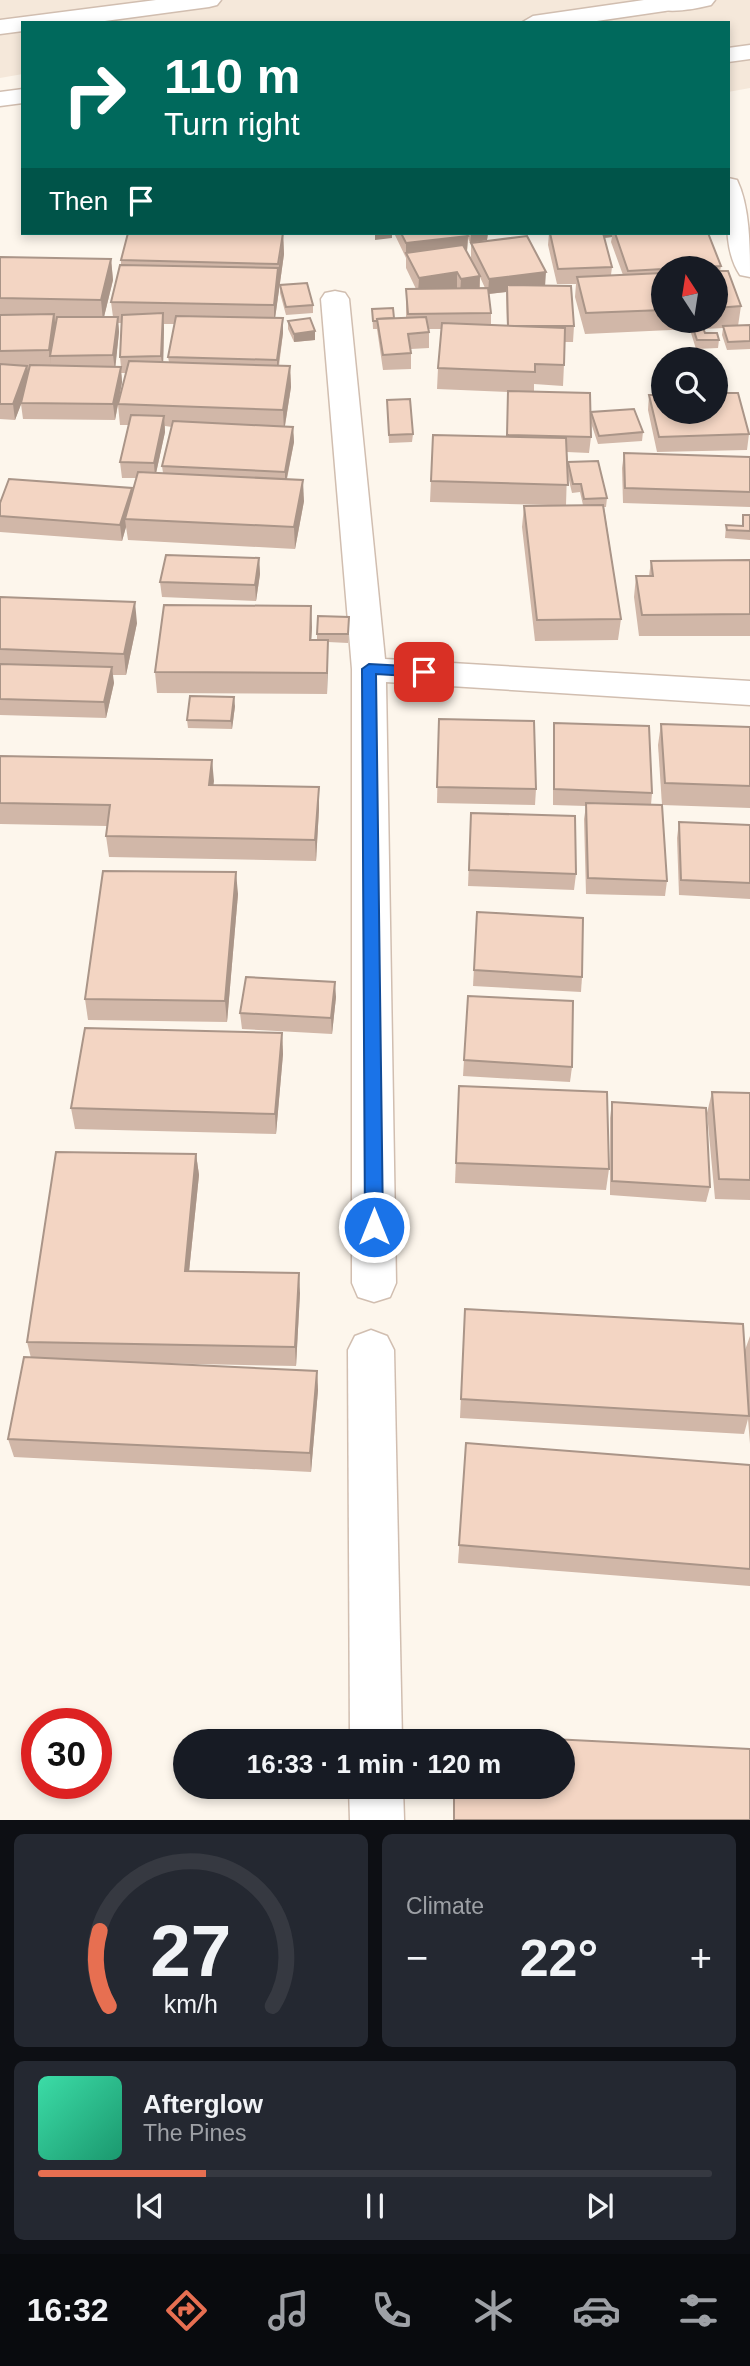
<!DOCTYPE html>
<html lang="en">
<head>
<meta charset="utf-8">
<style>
  :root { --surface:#171b24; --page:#242831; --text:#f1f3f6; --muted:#9ea1a6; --line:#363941; --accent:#e76f51 }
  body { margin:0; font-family:Helvetica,sans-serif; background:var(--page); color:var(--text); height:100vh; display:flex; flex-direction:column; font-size:26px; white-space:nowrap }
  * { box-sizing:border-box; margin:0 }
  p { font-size:23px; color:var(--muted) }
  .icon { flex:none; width:38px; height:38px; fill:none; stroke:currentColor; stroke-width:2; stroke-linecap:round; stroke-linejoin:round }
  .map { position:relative; height:1820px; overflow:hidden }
  .drawer { display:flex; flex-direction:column; gap:14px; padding:14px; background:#0d0f14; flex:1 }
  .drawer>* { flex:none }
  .banner { position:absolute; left:21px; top:21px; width:709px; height:214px; border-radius:0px; box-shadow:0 4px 10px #0003; background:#00695c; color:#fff; overflow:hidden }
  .needle { width:46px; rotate:348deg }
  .controls { position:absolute; left:651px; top:256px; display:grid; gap:14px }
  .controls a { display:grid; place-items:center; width:77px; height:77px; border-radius:50%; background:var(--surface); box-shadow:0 4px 10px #0003; font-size:35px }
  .speed { position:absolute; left:21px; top:1708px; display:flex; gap:14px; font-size:35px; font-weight:700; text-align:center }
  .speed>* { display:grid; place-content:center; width:91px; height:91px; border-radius:50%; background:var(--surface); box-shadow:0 4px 10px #0003; line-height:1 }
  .speed .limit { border:10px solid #d22; background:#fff; color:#111 }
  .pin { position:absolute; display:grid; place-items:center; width:60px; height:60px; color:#fff; margin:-30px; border-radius:14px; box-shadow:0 4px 10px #0006 }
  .me { position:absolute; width:77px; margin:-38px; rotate:0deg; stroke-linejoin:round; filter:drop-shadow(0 0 5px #0008) }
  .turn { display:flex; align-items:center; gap:24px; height:147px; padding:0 28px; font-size:32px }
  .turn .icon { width:91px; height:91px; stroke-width:2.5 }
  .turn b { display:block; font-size:49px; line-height:60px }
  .then { display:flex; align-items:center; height:66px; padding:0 28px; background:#0003; gap:14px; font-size:26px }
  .big { font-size:52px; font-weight:700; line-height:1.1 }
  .drawer .tile { flex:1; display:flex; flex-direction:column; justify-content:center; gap:10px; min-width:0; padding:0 24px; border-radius:10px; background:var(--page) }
  .drawer .dial { align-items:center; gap:0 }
  .dial svg { height:182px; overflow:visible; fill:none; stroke:var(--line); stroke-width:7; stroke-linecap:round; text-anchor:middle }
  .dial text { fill:var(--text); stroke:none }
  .song { display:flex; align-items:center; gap:21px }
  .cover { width:84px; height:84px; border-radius:10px; background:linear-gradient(135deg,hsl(160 70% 55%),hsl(160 70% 35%)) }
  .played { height:7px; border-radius:4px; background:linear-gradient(90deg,var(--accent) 25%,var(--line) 25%) }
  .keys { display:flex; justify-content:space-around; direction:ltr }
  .heat { display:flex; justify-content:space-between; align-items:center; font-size:38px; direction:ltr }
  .drawer .tiles { flex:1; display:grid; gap:14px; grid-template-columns:1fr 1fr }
  .tile:last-child { grid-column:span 2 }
  .trip { position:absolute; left:173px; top:1729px; width:402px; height:70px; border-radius:35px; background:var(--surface); box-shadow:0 4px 10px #0003; font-weight:700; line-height:70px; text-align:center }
  .tabs { display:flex; height:112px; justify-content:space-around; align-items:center; background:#090b0e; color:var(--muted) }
  .tabs .icon { width:49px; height:49px }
  .tabs .on { color:var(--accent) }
  .tabs b { font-size:32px; color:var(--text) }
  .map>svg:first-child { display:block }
</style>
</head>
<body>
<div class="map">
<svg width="750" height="1820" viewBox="0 0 750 1820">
  <rect width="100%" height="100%" fill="#fdf6ec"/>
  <path fill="#f5e8da" d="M0 0H750V88L728 92V23H23V74L0 78Z"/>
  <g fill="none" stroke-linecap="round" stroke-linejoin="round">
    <defs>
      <g id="minor">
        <path d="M156 0H221L217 5 209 7 90 23H23V31L0 34V20Z"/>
        <path d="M656 0H715L711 5C695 9 673 13 657 9L653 4Z"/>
        <path d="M750 45V59L728 62V48Z"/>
        <path d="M335 291 345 293 349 299 385 659 750 681V705L386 682 396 1283 390 1297 374 1302 358 1297 352 1283V669L321 299 325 293Z"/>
        <path d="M371 1330 387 1336 394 1350 402 1741H350L348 1350 355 1336Z"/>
        <path d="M349 1787H403L404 1820H350Z"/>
      </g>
      <g id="tertiary">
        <path d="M644 0H674L677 4 673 9 665 11 583 23H521L533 16Z"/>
        <path d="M23 89V103L0 106V92Z"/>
        <path d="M728 178 737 180C750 207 750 247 750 277L740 275C722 248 728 210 728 178Z"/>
      </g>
    </defs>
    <use href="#minor" stroke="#d1beb0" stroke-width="3"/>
    <use href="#tertiary" stroke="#d1beb0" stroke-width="3"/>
    <use href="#minor" fill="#fff" fill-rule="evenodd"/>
    <use href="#tertiary" fill="#fff" fill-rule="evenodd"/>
  </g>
  <g fill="#d1b7a8" fill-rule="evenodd">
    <path d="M283 233 284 254 275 318 283 333 279 366H290L291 387 285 426 293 427 294 442 287 479 304 501 295 549 128 540 126 527 122 541 0 532V516L132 488V493L137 478H122L120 462 129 425H120L118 405 115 420 23 419 21 404 15 420 0 419V257L111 259 113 280 104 317H113L111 302 121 265V260ZM118 323H121L120 357 121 367H115L119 332ZM164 324H175L168 357 169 362H163ZM121 373H126L119 400 122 382ZM165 426 172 427 162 466 163 473H156L165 432Z"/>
    <path d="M394 233H488L487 240 470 243 468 238 467 251H466L471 258V243L546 286 574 326 573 342H565L563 386 534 384V391L590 420 591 412 643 432 642 441 598 444 590 420 591 437 589 453 567 452 568 462 607 498 606 507H604L621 619 618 640 535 641 522 527 524 506 549 505 430 502 433 435 507 437 508 392 437 389 438 368 441 329H429V348L411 349V369L383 370 377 329H373L372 309 394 318H406V289H416L406 268V258ZM480 277 485 288H480ZM506 292 507 326 491 325V313L489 294ZM567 472 572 493 580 492 583 505H566Z"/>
    <path d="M549 233H708L721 266 720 271 741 306 738 326 750 325V349L727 350 722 335 723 328 704 329 705 333 719 340 718 348 696 349 691 333 692 329 585 334 575 297 576 284H557L548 245ZM612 237 611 242 623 275H611L612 267 604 238ZM663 268H716V320H663Z"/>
    <path d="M280 285 313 305V313L286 315 280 293Z"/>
    <path d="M288 321 315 340 294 342 288 329Z"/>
    <path d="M649 395 749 434 747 450 657 452 648 410Z"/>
    <path d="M387 400 413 434 412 442 389 443Z"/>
    <path d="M624 453 750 457V507L623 503 622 468Z"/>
    <path d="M743 515H750V540L725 538 726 525 742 526Z"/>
    <path d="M259 558 260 574 256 601 162 597 160 582Z"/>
    <path d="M750 560V636H639L634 597 636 576H649L651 561Z"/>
    <path d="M0 597 137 623 126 675H112L114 683 106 718 0 715Z"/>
    <path d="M349 617 348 643 328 642 327 694 157 693 155 672 312 627 311 640H317V634Z"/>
    <path d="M235 706 232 729 188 728 187 720Z"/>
    <path d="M439 719 536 789 535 805 437 803Z"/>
    <path d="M554 723 652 793 651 805 667 881 665 896 586 894 584 819 586 806 553 805V739Z"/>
    <path d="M661 724 750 727V808L662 805 658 745Z"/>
    <path d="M0 756 212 760 213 786 319 787V809L316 861 109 857 106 836 107 826 0 824Z"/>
    <path d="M471 813 576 874 574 890 468 886Z"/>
    <path d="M679 822 750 825V899L679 895 677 838Z"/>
    <path d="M238 894 227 1022 88 1020 85 999Z"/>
    <path d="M477 912 582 977 581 992 473 986Z"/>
    <path d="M468 996 572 1067 570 1082 463 1076Z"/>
    <path d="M336 997 332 1034 242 1029 240 1013Z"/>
    <path d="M282 1033 283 1054 276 1134 75 1129 71 1108Z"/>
    <path d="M459 1086 609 1169 606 1190 455 1183Z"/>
    <path d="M712 1092 750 1093V1200L715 1199 707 1113Z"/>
    <path d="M612 1102 710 1187 706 1202 610 1195V1118Z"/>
    <path d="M196 1154 199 1175 189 1272 300 1293 296 1366 150 1363 317 1371 318 1390 311 1472 14 1457 8 1439 31 1358 27 1342Z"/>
    <path d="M465 1309 745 1350 750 1336V1444L748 1419 744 1434 460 1418Z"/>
    <path d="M466 1443 750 1465V1586L458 1563Z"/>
  </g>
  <g fill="#aa9588">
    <path d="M283 233 284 254 274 326V305Z"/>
    <path d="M375 233H392V238L375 240Z"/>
    <path d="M483 233H488L487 240 470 243 471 235Z"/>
    <path d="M557 233H612V237L556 243Z"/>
    <path d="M468 236 467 251 409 258 406 253V258V243Z"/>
    <path d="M111 259 113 280 103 321 101 300Z"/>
    <path d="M457 272V288L418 293 419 278Z"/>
    <path d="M546 272 545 287 507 285 506 292 488 294 489 279Z"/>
    <path d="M480 276 479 292 460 294 461 279Z"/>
    <path d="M163 313 164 329 163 371 161 356Z"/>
    <path d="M54 314 56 330 50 356 51 365 49 350Z"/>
    <path d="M118 317 119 332 115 371 113 355Z"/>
    <path d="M283 318V333L277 375V360Z"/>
    <path d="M315 331V340L294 342V334Z"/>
    <path d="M27 366 30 381 15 420 13 404Z"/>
    <path d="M290 366 291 387 284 431 283 410Z"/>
    <path d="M121 367 122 382 115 420 113 404Z"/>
    <path d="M164 416 165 432 155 478 154 463Z"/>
    <path d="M293 427 294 442 285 487V472Z"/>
    <path d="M303 480 304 501 295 549 294 527Z"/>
    <path d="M132 488 133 503 125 519 126 527 122 541 120 525Z"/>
    <path d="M259 558 260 574 256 601 255 585Z"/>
    <path d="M135 602 137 623 126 675 124 654Z"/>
    <path d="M311 606 312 627 310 661V640Z"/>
    <path d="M328 640V662L327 694V673Z"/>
    <path d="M112 667 114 683 106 718 104 702Z"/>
    <path d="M234 697 235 706 232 729 231 721Z"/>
    <path d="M212 760 214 781 211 807 209 785Z"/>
    <path d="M319 787V809L316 861 315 840Z"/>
    <path d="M236 872 238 894 227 1022 225 1001Z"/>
    <path d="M335 982 336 997 332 1034 331 1018Z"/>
    <path d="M282 1033 283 1054 276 1134 275 1114Z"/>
    <path d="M196 1154 199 1175 187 1291 185 1271Z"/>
    <path d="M299 1273 300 1293 296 1366 295 1347Z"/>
    <path d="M317 1371 318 1390 311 1472 310 1453Z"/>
  </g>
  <g fill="#f3d5c3" stroke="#aa9588" stroke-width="2">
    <path d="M128 233H283L278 264 121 260Z"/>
    <path d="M401 233H466L468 236 406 243Z"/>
    <path d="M550 233H603L612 267 558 269Z"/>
    <path d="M615 233H708L721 266 663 268V269L628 271Z"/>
    <path d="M527 236 546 272 489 279 471 243Z"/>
    <path d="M463 245 480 276 461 279 457 272 419 278 406 253Z"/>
    <path d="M0 257 111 259 101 300 0 298Z"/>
    <path d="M120 265 278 268 274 305 111 302Z"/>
    <path d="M716 271H728L741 306 716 308Z"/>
    <path d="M663 273V310L586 313 577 277Z"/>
    <path d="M307 283 313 305 286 307 280 285Z"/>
    <path d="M507 285 571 286 574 326H508Z"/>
    <path d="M488 288 491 313 408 314 406 289Z"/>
    <path d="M393 308 394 318 377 319V321H373L372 309Z"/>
    <path d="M163 313 161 356 120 357 122 315Z"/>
    <path d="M54 314 49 350 0 351V315Z"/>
    <path d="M176 316 283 318 277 360 168 357Z"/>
    <path d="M57 317H118L113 355 50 356Z"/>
    <path d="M426 317 429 332 408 334 411 353 383 355 377 319Z"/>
    <path d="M310 318 315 331 294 334 288 321Z"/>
    <path d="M442 323 565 328 564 365 535 364V372L438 368Z"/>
    <path d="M692 325H702L705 333H717L719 340H697Z"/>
    <path d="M750 325V341L728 342 723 326Z"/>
    <path d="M129 361 290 366 283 410 118 404Z"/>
    <path d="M0 364 27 366 13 404H0Z"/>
    <path d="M30 365 121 367 113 404 21 403Z"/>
    <path d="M508 391 590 393 591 437 507 435Z"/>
    <path d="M716 393H738L749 434 659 437 649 395H663V411H716Z"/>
    <path d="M410 399 413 434 389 435 387 400Z"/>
    <path d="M634 409 643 432 599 436 591 412Z"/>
    <path d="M131 415 164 416 154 463 120 462Z"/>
    <path d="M173 421 293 427 285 472 162 466Z"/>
    <path d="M433 435 566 438 568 485 431 481Z"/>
    <path d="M624 453 750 457V492L625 488Z"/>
    <path d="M598 461 607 498 584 499 581 484H573L568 462Z"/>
    <path d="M138 472 303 480 294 527 125 519Z"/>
    <path d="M9 479 132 488 120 525 0 516V503Z"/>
    <path d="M603 505 621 619 537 620 524 506Z"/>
    <path d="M743 515H750V531L727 530 726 525 743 526Z"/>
    <path d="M166 555 259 558 255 585 160 582Z"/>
    <path d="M750 560V614L642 615 636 576H653L651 561Z"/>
    <path d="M0 597 135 602 124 654 0 649Z"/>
    <path d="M164 605 311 606 310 640H328L327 673 155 672Z"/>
    <path d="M318 616 349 617 348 634H317Z"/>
    <path d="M0 664 112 667 104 702 0 699Z"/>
    <path d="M190 696 234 697 231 721 187 720Z"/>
    <path d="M439 719 534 721 536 789 437 787Z"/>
    <path d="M554 723 649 726 652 793 554 789Z"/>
    <path d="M661 724 750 727V786L665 783Z"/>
    <path d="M0 756 212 760 209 785 319 787 315 840 106 836 110 805 0 803Z"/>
    <path d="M586 803 662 805 667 881 588 878Z"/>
    <path d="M471 813 575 816 576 874 469 870Z"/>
    <path d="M679 822 750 825V883L681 880Z"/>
    <path d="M103 871 236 872 225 1001 85 999Z"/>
    <path d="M477 912 583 918 582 977 474 970Z"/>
    <path d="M246 977 335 982 331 1018 240 1013Z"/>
    <path d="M468 996 573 1001 572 1067 464 1060Z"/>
    <path d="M85 1028 282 1033 275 1114 71 1108Z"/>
    <path d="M459 1086 607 1092 609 1169 456 1163Z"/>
    <path d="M712 1092 750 1093V1180L719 1179Z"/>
    <path d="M612 1102 706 1108 710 1187 612 1181Z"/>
    <path d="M56 1152 196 1154 185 1271 299 1273 295 1347 27 1342Z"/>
    <path d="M465 1309 743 1324 749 1416 461 1399Z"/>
    <path d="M24 1357 317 1371 310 1453 8 1439Z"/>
    <path d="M466 1443 750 1465V1569L459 1545Z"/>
    <path d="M456 1734 750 1749V1820H454V1787H564V1741H456Z"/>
  </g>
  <path fill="#1a73e8" stroke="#114b97" stroke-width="2" d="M369 664 424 667 431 672 424 677 376 674 383 1227 374 1235 365 1227 362 669Z"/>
</svg>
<div class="controls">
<a><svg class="needle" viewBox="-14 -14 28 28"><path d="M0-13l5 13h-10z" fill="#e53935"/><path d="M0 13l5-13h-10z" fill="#9ea1a6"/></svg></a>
<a><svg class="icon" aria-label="search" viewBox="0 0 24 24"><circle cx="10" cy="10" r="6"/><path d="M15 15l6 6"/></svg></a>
</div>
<div class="speed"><div class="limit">30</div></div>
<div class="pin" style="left:424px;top:672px;background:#d93025"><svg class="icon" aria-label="arrive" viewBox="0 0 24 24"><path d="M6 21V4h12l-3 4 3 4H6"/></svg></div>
<svg class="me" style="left:374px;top:1227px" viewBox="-20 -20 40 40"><circle r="17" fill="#1a73e8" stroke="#fff" stroke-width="3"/><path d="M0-11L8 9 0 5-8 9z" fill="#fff"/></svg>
<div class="trip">16:33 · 1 min · 120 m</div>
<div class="banner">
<div class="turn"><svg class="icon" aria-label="right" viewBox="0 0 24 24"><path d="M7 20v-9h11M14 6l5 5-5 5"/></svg><div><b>110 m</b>Turn right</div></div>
<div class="then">Then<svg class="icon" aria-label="arrive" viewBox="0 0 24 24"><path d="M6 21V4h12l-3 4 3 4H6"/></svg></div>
</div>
</div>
<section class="drawer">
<div class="tiles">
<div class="tile dial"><svg viewBox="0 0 100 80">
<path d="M14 69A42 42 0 1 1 86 69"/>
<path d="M14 69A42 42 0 0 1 10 36" stroke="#e76f51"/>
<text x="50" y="56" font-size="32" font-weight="700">27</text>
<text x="50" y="72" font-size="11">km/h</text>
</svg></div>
<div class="tile"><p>Climate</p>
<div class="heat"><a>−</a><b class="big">22°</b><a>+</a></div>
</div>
<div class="tile">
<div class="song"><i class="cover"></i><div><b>Afterglow</b><p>The Pines</p></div></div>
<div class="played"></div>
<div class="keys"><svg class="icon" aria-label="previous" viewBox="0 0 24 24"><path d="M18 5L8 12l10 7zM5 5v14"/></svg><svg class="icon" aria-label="pause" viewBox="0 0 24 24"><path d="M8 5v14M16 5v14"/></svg><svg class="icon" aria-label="next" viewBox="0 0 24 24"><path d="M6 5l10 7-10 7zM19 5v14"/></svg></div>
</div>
</div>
</section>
<nav class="tabs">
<b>16:32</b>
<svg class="icon on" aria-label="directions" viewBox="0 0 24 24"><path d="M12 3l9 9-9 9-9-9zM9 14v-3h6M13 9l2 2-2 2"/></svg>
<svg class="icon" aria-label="music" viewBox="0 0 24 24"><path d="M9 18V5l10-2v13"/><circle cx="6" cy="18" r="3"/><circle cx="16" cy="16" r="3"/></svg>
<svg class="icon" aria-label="phone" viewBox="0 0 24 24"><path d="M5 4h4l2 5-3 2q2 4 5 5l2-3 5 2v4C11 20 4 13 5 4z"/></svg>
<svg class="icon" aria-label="climate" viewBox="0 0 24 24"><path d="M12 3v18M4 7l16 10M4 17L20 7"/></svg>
<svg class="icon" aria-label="car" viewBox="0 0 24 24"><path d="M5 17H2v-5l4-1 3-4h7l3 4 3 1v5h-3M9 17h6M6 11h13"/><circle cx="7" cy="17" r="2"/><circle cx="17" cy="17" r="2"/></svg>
<svg class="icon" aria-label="filters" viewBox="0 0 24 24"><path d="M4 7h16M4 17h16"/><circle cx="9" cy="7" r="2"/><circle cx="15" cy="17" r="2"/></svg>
</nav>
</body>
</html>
